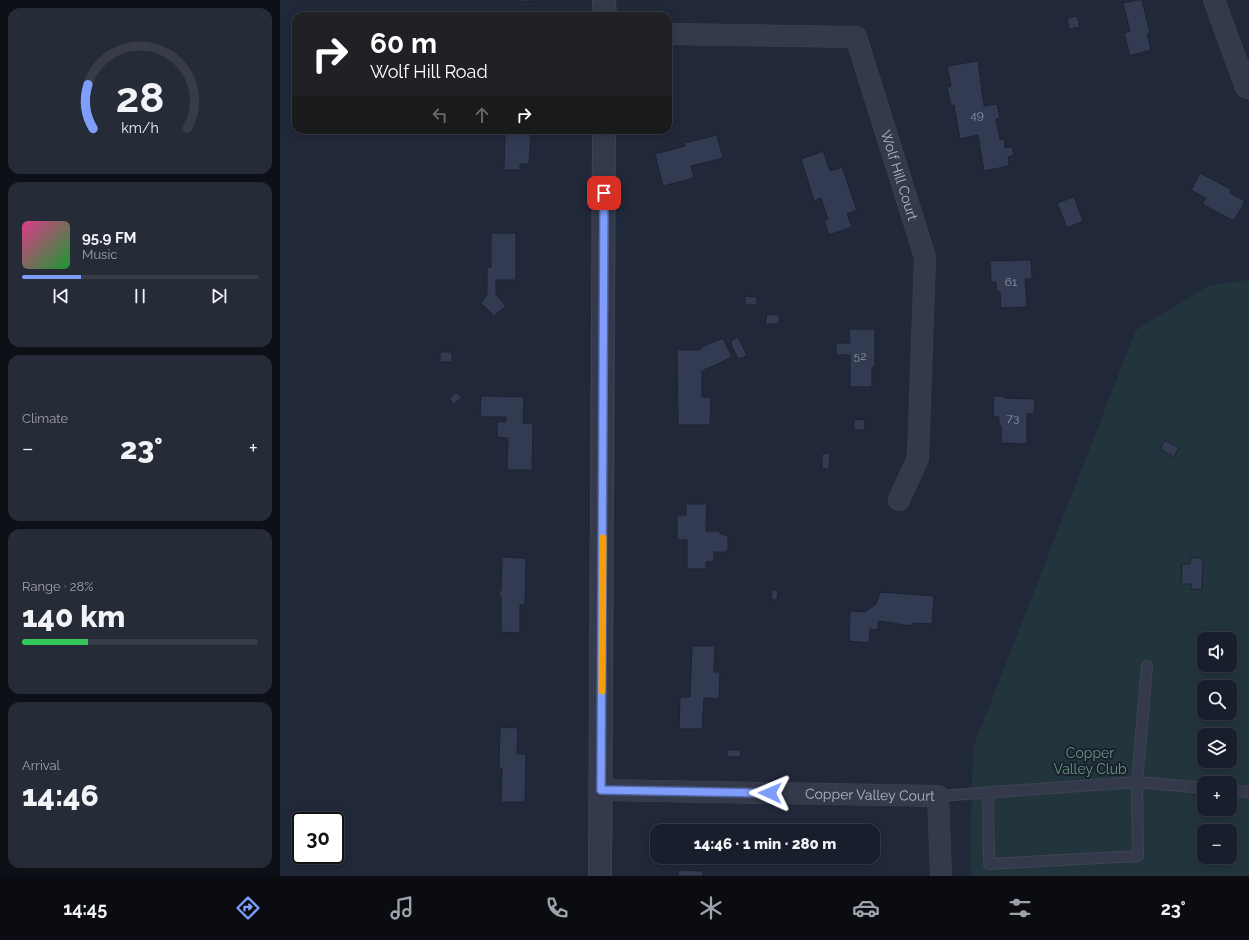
<!DOCTYPE html>
<html lang="en">
<head>
<meta charset="utf-8">
<style>
  :root { --surface:#191e2c; --page:#262b38; --text:#f1f3f6; --muted:#9fa2a9; --line:#373c48; --accent:#7f9efc }
  body { margin:0; font-family:Raleway,sans-serif; background:var(--page); color:var(--text); height:100vh; display:flex; flex-direction:column; font-size:15px; white-space:nowrap }
  * { box-sizing:border-box; margin:0 }
  p { font-size:13px; color:var(--muted) }
  .icon { flex:none; width:22px; height:22px; fill:none; stroke:currentColor; stroke-width:2; stroke-linecap:round; stroke-linejoin:round }
  .map { position:relative; flex:1; overflow:hidden }
  .side { display:flex; flex-direction:column; gap:8px; padding:8px; background:#0e1018; width:280px }
  .side>* { flex:none }
  .banner { position:absolute; left:12px; top:12px; width:380px; height:122px; border-radius:12px; box-shadow:0 2px 10px #0003,0 0 0 1px var(--line); background:#202124; color:#fff; overflow:hidden }
  .controls { position:absolute; left:917px; top:632px; display:grid; gap:8px }
  .controls a { display:grid; place-items:center; width:40px; height:40px; border-radius:8px; background:var(--surface); box-shadow:0 2px 10px #0003,0 0 0 1px var(--line); font-size:20px }
  .speed { position:absolute; left:12px; top:812px; display:flex; gap:8px; font-size:20px; font-weight:700; text-align:center }
  .speed>* { display:grid; place-content:center; width:52px; height:52px; border-radius:50%; background:var(--surface); box-shadow:0 2px 10px #0003,0 0 0 1px var(--line); line-height:1 }
  .speed .limit { border:2px solid #111; border-radius:6px; background:#fff; color:#111 }
  .pin { position:absolute; display:grid; place-items:center; width:34px; height:34px; color:#fff; margin:-17px; border-radius:8px; box-shadow:0 2px 6px #0006 }
  .me { position:absolute; width:44px; margin:-22px; rotate:271deg; stroke-linejoin:round; filter:drop-shadow(0 0 3px #0008) }
  .turn { display:flex; align-items:center; gap:14px; height:84px; padding:0 12px; font-size:18px }
  .turn .icon { width:52px; height:52px; stroke-width:2.5 }
  .turn b { display:block; font-size:28px; line-height:34px }
  .lanes { display:flex; align-items:center; height:38px; padding:0 12px; background:#0003; justify-content:center; gap:20px; direction:ltr }
  .lanes .off { opacity:.35 }
  .big { font-size:30px; font-weight:800; line-height:1.1 }
  .side .card { flex:1; display:flex; flex-direction:column; justify-content:center; gap:6px; min-width:0; padding:0 14px; border-radius:12px; background:var(--page) }
  .side .dial { align-items:center; gap:0 }
  .dial svg { height:104px; overflow:visible; fill:none; stroke:var(--line); stroke-width:7; stroke-linecap:round; text-anchor:middle }
  .dial text { fill:var(--text); stroke:none }
  .song { display:flex; align-items:center; gap:12px }
  .cover { width:48px; height:48px; border-radius:6px; background:linear-gradient(135deg,hsl(330 70% 55%),hsl(130 70% 35%)) }
  .played { height:4px; border-radius:2px; background:linear-gradient(90deg,var(--accent) 25%,var(--line) 25%) }
  .keys { display:flex; justify-content:space-around; direction:ltr }
  .heat { display:flex; justify-content:space-between; align-items:center; font-size:22px; direction:ltr }
  .charge { height:6px; border-radius:3px; background:linear-gradient(90deg,#34c759 28%,var(--line) 0) }
  .trip { position:absolute; left:370px; top:824px; width:230px; height:40px; border-radius:12px; background:var(--surface); box-shadow:0 2px 10px #0003,0 0 0 1px var(--line); font-weight:800; line-height:40px; text-align:center }
  .tabs { display:flex; height:64px; justify-content:space-around; align-items:center; background:#0a0c12; color:var(--muted) }
  .tabs .icon { width:28px; height:28px }
  .tabs .current { color:var(--accent) }
  .tabs b { font-size:18px; color:var(--text) }
  main { display:flex; flex:1; min-height:0 }
  .map>svg:first-child { display:block }
</style>
</head>
<body>
<main>
<section class="side">
<div class="card dial"><svg viewBox="0 0 100 80">
<path d="M14 69A42 42 0 1 1 86 69"/>
<path d="M14 69A42 42 0 0 1 10 35" stroke="#7f9efc"/>
<text x="50" y="56" font-size="32" font-weight="700">28</text>
<text x="50" y="72" font-size="11">km/h</text>
</svg></div>
<div class="card">
<div class="song"><i class="cover"></i><div><b>95.9 FM</b><p>Music</p></div></div>
<div class="played"></div>
<div class="keys"><svg class="icon" aria-label="previous" viewBox="0 0 24 24"><path d="M18 5L8 12l10 7zM5 5v14"/></svg><svg class="icon" aria-label="pause" viewBox="0 0 24 24"><path d="M8 5v14M16 5v14"/></svg><svg class="icon" aria-label="next" viewBox="0 0 24 24"><path d="M6 5l10 7-10 7zM19 5v14"/></svg></div>
</div>
<div class="card"><p>Climate</p>
<div class="heat"><a>−</a><b class="big">23°</b><a>+</a></div>
</div>
<div class="card"><p>Range · 28%</p><b class="big">140 km</b><div class="charge"></div></div>
<div class="card"><p>Arrival</p><b class="big">14:46</b></div>
</section>
<div class="map">
<svg width="969" height="876" viewBox="0 0 969 876">
  <rect width="100%" height="100%" fill="#21283a"/>
  <path fill="#23353c" fill-rule="evenodd" d="M969 280V876H692L690 861 693 748 856 330 930 285ZM924 639H950V665H924ZM924 687H950V713H924ZM924 735H950V761H924ZM924 783H950V809H924ZM924 831H950V857H924Z"/>
  <g fill="#323b52" stroke="#1c2231">
    <path d="M237 0H261V1L237 2Z"/>
    <path d="M856 0H862L870 33 867 34 871 50 850 56 844 33 850 31 843 3Z"/>
    <path d="M797 16 800 27 789 29 787 18Z"/>
    <path d="M698 61 704 106 717 104 720 118 716 119 720 140 724 139 725 148 732 147 734 155 728 157 729 166 704 171 698 135 680 139 674 105 671 106 667 87 671 86 667 66Z"/>
    <path d="M214 130H251L249 164H240V170H224L225 133H214Z"/>
    <path d="M437 135 443 158 411 166 414 178 383 186 375 154 405 146 404 143Z"/>
    <path d="M543 151 550 171 562 167 577 210 567 214 572 227 549 235 544 220 548 219 541 198 534 201 521 159Z"/>
    <path d="M920 173 952 190 950 193 965 201 954 221 922 204 926 198 911 190Z"/>
    <path d="M794 197 803 221 787 228 777 203Z"/>
    <path d="M211 233H236V280H216V295L226 306 214 316 201 303 207 295V267H211Z"/>
    <path d="M751 260 752 279H745L747 307 721 308 720 292H717L716 282H711L710 261Z"/>
    <path d="M465 296 477 297V305H465Z"/>
    <path d="M487 314 499 315V324H485Z"/>
    <path d="M569 329H595V367H592V387H570V355H556V343H570Z"/>
    <path d="M458 337 467 356 458 359 451 344 452 340Z"/>
    <path d="M443 338 452 357 422 371V397L431 398 430 425H398L397 350H420L424 346Z"/>
    <rect x="160" y="352" width="12" height="10"/>
    <path d="M176 392 182 397 174 404 169 399Z"/>
    <path d="M201 396 244 397 243 423H253L252 470H227L228 438 217 437V422H226V417H200Z"/>
    <path d="M714 396H724V398L755 399 754 414H747V444L721 443V426L719 424V417H713Z"/>
    <path d="M584 419 585 430H574V420Z"/>
    <path d="M885 440 899 448 894 457 880 449Z"/>
    <path d="M550 453 549 469H542V454Z"/>
    <path d="M406 504H427L426 531H440V534L448 536V549L445 552H434V562H426V569H407V540H397V515H406Z"/>
    <path d="M222 557 246 558 245 605H240V633L221 632V596L218 594 221 590Z"/>
    <path d="M911 557 923 558 922 590 911 589V584H901L902 564H910Z"/>
    <path d="M492 590H498L497 600H491Z"/>
    <path d="M600 592 654 596 652 624 633 623 631 626 599 621 597 630 590 629 589 643 569 641 570 611 585 612 596 604Z"/>
    <path d="M412 646H435L434 672H440L439 699 424 698 422 729H399L400 697H410Z"/>
    <path d="M220 727 238 728 237 754H246L245 802H221L222 769 219 767Z"/>
    <path d="M447 750H461L460 757H447Z"/>
    <path d="M398 870 423 871V876H398Z"/>
  </g>
  <g fill="none" stroke-linecap="round" stroke-linejoin="round">
    <defs>
      <g id="service">
        <path d="M950 791 969 792"/>
        <path d="M708 792 709 864 858 856 857 782 867 666"/>
        <path d="M658 796 857 782 924 788"/>
      </g>
      <g id="minor">
        <path d="M934 0 966 87 969 88"/>
        <path id="s1" d="M388 34 576 37 645 257 638 458 619 500"/>
        <path id="s2" d="M321 790 658 796 661 876"/>
      </g>
      <g id="tertiary">
        <path d="M324 0 325 16"/>
        <path d="M320 876 324 130"/>
      </g>
    </defs>
    <use href="#service" stroke="#3e4454" stroke-width="12"/>
    <use href="#minor" stroke="#3e4454" stroke-width="22"/>
    <use href="#tertiary" stroke="#3e4454" stroke-width="24"/>
    <use href="#service" stroke="#343a4b" stroke-width="10"/>
    <use href="#minor" stroke="#343a4b" stroke-width="21"/>
    <use href="#tertiary" stroke="#343a4b" stroke-width="22"/>
  </g>
  <g fill="none" stroke-linecap="round" stroke-linejoin="round">
    <defs>
      <path id="route" d="M324 193 321 790 490 793"/>
    </defs>
    <use href="#route" stroke="#5367a4" stroke-width="10"/>
    <use href="#route" stroke="#7f9efc" stroke-width="7"/>
    <path stroke="#f59e0b" stroke-width="7" d="M322 691 323 538"/>
  </g>
  <g text-anchor="middle" dominant-baseline="central" stroke-width="4" stroke-linejoin="round" paint-order="stroke">
    <g font-size="12" fill="#8e94a8">
      <text x="697" y="115">49</text>
      <text x="731" y="282">61</text>
      <text x="580" y="356">52</text>
      <text x="733" y="418">73</text>
    </g>
    <g font-size="14" fill="#afb5c7" stroke="#1a202f">
      <text stroke="none"><textPath href="#s1" startOffset="333">Wolf Hill Court</textPath></text>
      <text stroke="none"><textPath href="#s2" startOffset="269">Copper Valley Court</textPath></text>
    </g>
    <g font-size="14" fill="#659978" stroke="#1a202f">
      <text x="810" y="753">Copper<tspan x="810" dy="16">Valley Club</tspan></text>
    </g>
  </g>
</svg>
<div class="controls">
<a><svg class="icon" aria-label="sound" viewBox="0 0 24 24"><path d="M4 9h4l5-4v14l-5-4H4zM17 9q2 3 0 6"/></svg></a>
<a><svg class="icon" aria-label="search" viewBox="0 0 24 24"><circle cx="10" cy="10" r="6"/><path d="M15 15l6 6"/></svg></a>
<a><svg class="icon" aria-label="layers" viewBox="0 0 24 24"><path d="M12 4l9 5-9 5-9-5zM3 14l9 5 9-5"/></svg></a>
<a>+</a>
<a>−</a>
</div>
<div class="speed"><div class="limit">30</div></div>
<div class="pin" style="left:324px;top:193px;background:#d93025"><svg class="icon" aria-label="arrive" viewBox="0 0 24 24"><path d="M6 21V4h12l-3 4 3 4H6"/></svg></div>
<svg class="me" style="left:490px;top:793px" viewBox="-20 -20 40 40"><path d="M0-17L14 15 0 8-14 15z" fill="#7f9efc" stroke="#fff" stroke-width="4"/></svg>
<div class="trip">14:46 · 1 min · 280 m</div>
<div class="banner">
<div class="turn"><svg class="icon" aria-label="right" viewBox="0 0 24 24"><path d="M7 20v-9h11M14 6l5 5-5 5"/></svg><div><b>60 m</b>Wolf Hill Road</div></div>
<div class="lanes"><svg class="icon off" aria-label="left" viewBox="0 0 24 24"><path d="M17 20v-9H6M10 6l-5 5 5 5"/></svg><svg class="icon off" aria-label="ahead" viewBox="0 0 24 24"><path d="M12 20V5M6 11l6-6 6 6"/></svg><svg class="icon" aria-label="right" viewBox="0 0 24 24"><path d="M7 20v-9h11M14 6l5 5-5 5"/></svg></div>
</div>
</div>
</main>
<nav class="tabs">
<b>14:45</b>
<svg class="icon current" aria-label="directions" viewBox="0 0 24 24"><path d="M12 3l9 9-9 9-9-9zM9 14v-3h6M13 9l2 2-2 2"/></svg>
<svg class="icon" aria-label="music" viewBox="0 0 24 24"><path d="M9 18V5l10-2v13"/><circle cx="6" cy="18" r="3"/><circle cx="16" cy="16" r="3"/></svg>
<svg class="icon" aria-label="phone" viewBox="0 0 24 24"><path d="M5 4h4l2 5-3 2q2 4 5 5l2-3 5 2v4C11 20 4 13 5 4z"/></svg>
<svg class="icon" aria-label="climate" viewBox="0 0 24 24"><path d="M12 3v18M4 7l16 10M4 17L20 7"/></svg>
<svg class="icon" aria-label="car" viewBox="0 0 24 24"><path d="M5 17H2v-5l4-1 3-4h7l3 4 3 1v5h-3M9 17h6M6 11h13"/><circle cx="7" cy="17" r="2"/><circle cx="17" cy="17" r="2"/></svg>
<svg class="icon" aria-label="filters" viewBox="0 0 24 24"><path d="M4 7h16M4 17h16"/><circle cx="9" cy="7" r="2"/><circle cx="15" cy="17" r="2"/></svg>
<b>23°</b>
</nav>
</body>
</html>
